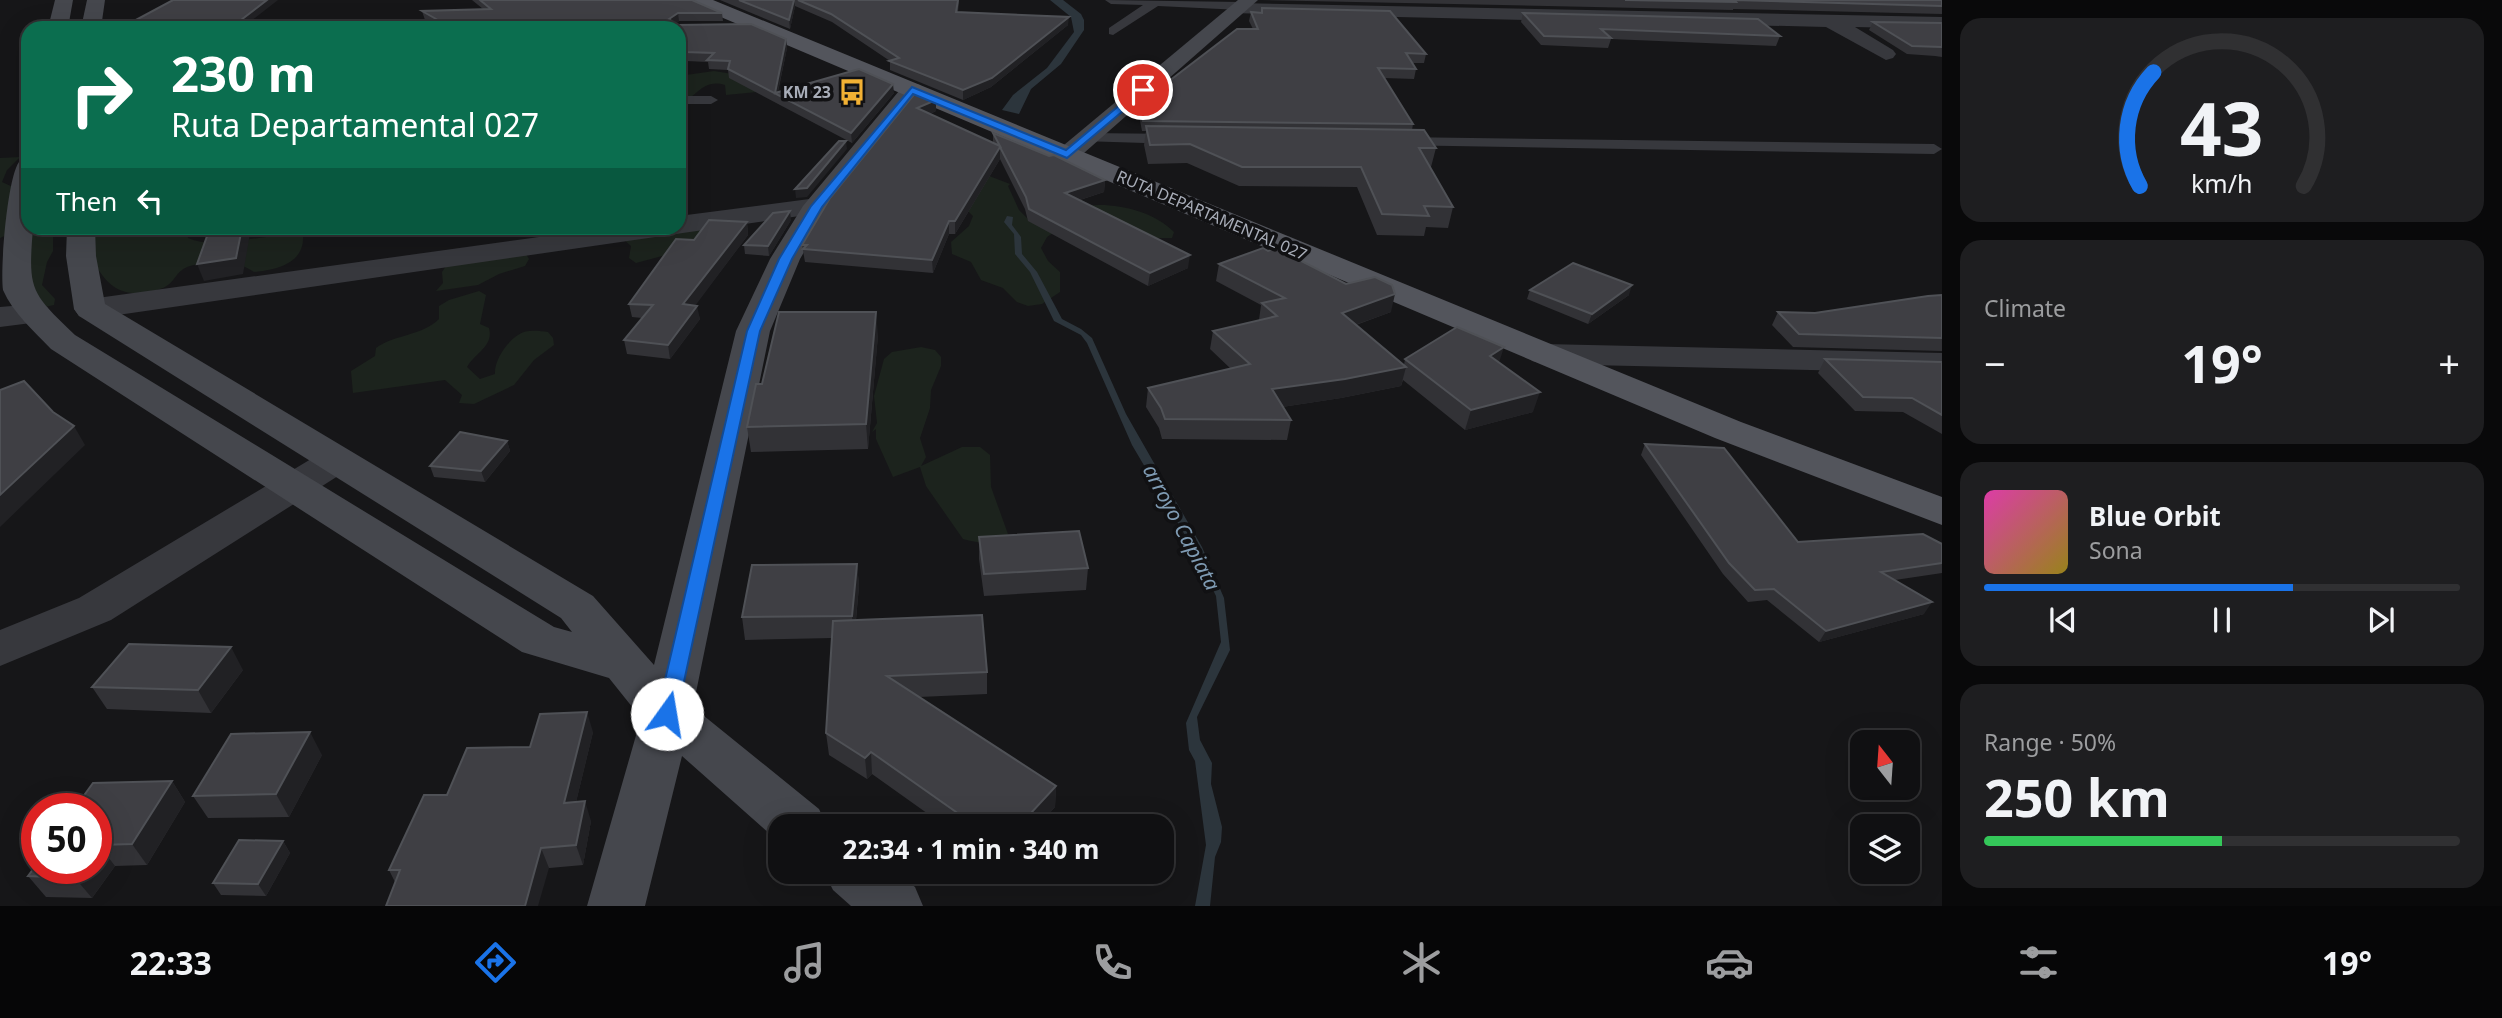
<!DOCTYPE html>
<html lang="en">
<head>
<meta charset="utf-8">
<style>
  :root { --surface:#101012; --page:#1e1e20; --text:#f1f3f6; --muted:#9c9d9f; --line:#303032; --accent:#1a73e8 }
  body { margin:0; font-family:"Noto Sans",sans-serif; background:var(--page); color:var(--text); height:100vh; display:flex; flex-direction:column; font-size:26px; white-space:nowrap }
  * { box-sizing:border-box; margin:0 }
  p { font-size:23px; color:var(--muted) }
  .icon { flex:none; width:38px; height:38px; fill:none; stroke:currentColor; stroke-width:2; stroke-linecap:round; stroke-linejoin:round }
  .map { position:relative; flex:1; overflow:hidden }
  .details { display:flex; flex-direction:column; gap:18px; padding:18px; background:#09090a; width:560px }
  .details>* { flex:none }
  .top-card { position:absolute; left:21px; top:21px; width:665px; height:214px; border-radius:21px; box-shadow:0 7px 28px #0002,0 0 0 2px var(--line); background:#0b6e4f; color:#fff; overflow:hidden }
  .needle { width:46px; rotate:343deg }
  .tools { position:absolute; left:1850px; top:730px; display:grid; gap:14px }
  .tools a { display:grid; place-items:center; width:70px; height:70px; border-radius:14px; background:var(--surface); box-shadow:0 7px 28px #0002,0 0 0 2px var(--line); font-size:35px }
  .speed { position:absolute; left:21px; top:793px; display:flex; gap:14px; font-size:35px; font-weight:700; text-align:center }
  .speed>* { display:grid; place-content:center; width:91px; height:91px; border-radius:50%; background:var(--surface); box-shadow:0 7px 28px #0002,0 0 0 2px var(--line); line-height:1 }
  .speed .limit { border:10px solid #d22; background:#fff; color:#111 }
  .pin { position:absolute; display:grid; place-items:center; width:60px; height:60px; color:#fff; margin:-30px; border:4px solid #fff; border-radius:50%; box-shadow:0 2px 7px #0007 }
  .me { position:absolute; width:77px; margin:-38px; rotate:13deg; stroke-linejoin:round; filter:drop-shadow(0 0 5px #0008) }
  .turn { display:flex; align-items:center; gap:24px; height:147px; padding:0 35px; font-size:32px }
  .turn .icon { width:91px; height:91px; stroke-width:2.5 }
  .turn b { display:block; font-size:49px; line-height:60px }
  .then { display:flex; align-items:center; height:66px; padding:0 35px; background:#0003; gap:14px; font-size:26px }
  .big { font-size:52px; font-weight:700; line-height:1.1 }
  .details .widget { flex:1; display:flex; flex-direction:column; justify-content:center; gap:10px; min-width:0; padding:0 24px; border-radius:21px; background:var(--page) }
  .details .dial { align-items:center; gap:0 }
  .dial svg { height:182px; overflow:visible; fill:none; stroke:var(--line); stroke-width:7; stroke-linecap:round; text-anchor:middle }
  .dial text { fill:var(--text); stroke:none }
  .song { display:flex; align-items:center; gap:21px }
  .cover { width:84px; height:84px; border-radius:10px; background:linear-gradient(135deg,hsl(320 70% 55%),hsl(50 70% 35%)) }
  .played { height:7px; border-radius:4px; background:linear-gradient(90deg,var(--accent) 65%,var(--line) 65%) }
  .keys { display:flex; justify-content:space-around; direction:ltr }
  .heat { display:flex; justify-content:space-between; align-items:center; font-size:38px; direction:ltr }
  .charge { height:10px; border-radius:5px; background:linear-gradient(90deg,#34c759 50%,var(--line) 0) }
  .trip { position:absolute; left:768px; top:814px; width:406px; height:70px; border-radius:21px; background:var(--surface); box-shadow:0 7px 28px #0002,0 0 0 2px var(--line); font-weight:700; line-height:70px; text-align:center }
  .dock { display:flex; height:112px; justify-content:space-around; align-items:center; background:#060607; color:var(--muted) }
  .dock .icon { width:49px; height:49px }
  .dock .current { color:var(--accent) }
  .dock b { font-size:32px; color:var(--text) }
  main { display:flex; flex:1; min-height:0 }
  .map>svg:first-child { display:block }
</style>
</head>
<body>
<main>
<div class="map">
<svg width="1942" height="906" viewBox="0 0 1942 906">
  <rect width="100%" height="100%" fill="#161618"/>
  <g fill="#1c231d">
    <path d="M714 71 739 75 757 92 726 95 725 85C702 78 697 98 679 104V76Z"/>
    <path d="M20 157 7 170 2 182 15 188 7 212 11 233 0 238V158Z"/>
    <path d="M984 174 1010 184 1008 186 1019 210 1032 223C1049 217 1067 208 1085 206 1115 202 1153 211 1174 232L1172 238H1159L1060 228 1047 237 1041 248 1048 261 1060 272V292L1042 304 1028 306 1017 302 1003 288 981 280 971 262 952 254 951 242 969 226 973 216 968 211Z"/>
    <path d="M679 214 704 216 718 229 666 255 636 263 629 258 631 246 620 236 619 231 625 228H679Z"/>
    <path d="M28 228H53V251L47 262 42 285 55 299 54 305 36 309 22 272Z"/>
    <path d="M85 228H187L188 238C219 252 267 230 303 237 304 264 275 270 254 272 238 260 206 260 187 267 176 271 174 284 163 288 110 307 97 272 81 231Z"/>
    <path d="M517 228H596C571 237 538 247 517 228Z"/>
    <path d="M526 254 529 259 525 266 499 274 478 285 436 291 443 283 442 272 446 266Z"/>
    <path d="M479 291 486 295 480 324 489 328C494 346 475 353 467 367L480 379 495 374C494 360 507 342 518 335 526 329 539 331 548 332L553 338 554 345 534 360 514 385 474 404 459 403 462 395 445 380 353 393 351 371 375 356 376 348C395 334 422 336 439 319V306L449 300Z"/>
    <path d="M921 347 935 350 941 357V366L931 390 930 408 920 438 926 457 921 466 962 447H980L990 455 991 487 1008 534C993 545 981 544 963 539L926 486 920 467 893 477 876 439V429L872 432 877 423 874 396 884 359 892 352Z"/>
  </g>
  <g fill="#2c353c">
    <path d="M1050 0H1063L1081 14 1084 20V30L1061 64 1031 89 1019 114 1002 110 1013 95 1047 68 1074 32 1071 17Z"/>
    <path d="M1007 216 1013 217 1012 225 1021 237 1022 254 1037 272 1062 319 1081 329 1092 338 1126 414 1202 547 1224 598 1230 650 1197 717 1200 740 1212 763 1211 784 1222 827 1221 842 1215 857 1210 906H1195L1206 845 1195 761 1189 750 1186 723 1221 642 1216 596 1192 547 1132 445 1087 343 1081 335 1054 321 1030 272 1015 254 1014 234 1004 222Z"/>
  </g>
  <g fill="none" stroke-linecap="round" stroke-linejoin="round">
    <g fill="#37383d" fill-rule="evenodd">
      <path d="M1105 0 1241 2 1247 6 1241 10 1158 6 1113 35 1109 34V28L1143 5 1111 4Z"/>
      <path d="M679 96H711L718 100 711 104H679Z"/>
      <path d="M1087 133 1177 134 1185 139 1177 144 1081 141 1079 138Z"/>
      <path d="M1399 137 1934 144 1942 149 1934 154 1393 145 1391 142Z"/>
    </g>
    <g fill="#37383d" fill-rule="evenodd">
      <path d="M1237 3 1942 17V29L1855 27 1893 50 1896 54 1893 58 1886 60 1826 27 1230 13 1228 9Z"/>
      <path d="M817 198 827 200 831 206 827 212 90 319 79 316 74 309 79 302 90 299 605 228H679V216Z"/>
      <path d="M36 304 47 307 52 314 47 321 0 327V307Z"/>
      <path d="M1544 344 1942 353V373L1544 364 1532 361 1527 354 1532 347Z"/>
      <path d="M335 449 349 453 354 461 349 469 111 620 0 666V630L79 598 321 453Z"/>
    </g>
    <g fill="#45474d" fill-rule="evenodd">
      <path d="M55 0H73L68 28H48Z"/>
      <path d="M87 0H105L101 28H81Z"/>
      <path d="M1238 0H1258L1076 160 1067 163 1058 160 1054 155 1058 150Z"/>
      <path d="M912 83 920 85 923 90 829 209 800 259 770 331 693 707 819 809 827 826H780V843L682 756 645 906H587L641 718 609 678 522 652 51 349C34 331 13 313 3 290 0 270 7 179 19 162L28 159V228H33C28 290 30 292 75 335L554 627 572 632 561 618 79 316 74 309 66 256 67 228H95L96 256 105 304 593 596 654 665 736 331 770 259 803 206 904 85Z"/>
      <path d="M824 872H895L915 887 923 906H851L833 890Z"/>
    </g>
    <path fill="#53555c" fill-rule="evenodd" d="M688 0H713L1741 422 1942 497V525L1715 438 690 4Z"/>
  </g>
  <g fill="#323236">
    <path d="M472 0H692L722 13 723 21H679L675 24 676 25 786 39 787 48 778 92 894 93 852 143 729 78 728 70 709 69 708 62 686 61 679 28H439L425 20 422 11 483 9Z"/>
    <path d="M720 0H959L958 12 1068 25 991 87 963 100 890 70V61L832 22 795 6 790 29Z"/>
    <path d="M1261 0H1942V14L1733 9V10Z"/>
    <path d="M1262 8 1426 54 1424 63H1412L1416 69 1414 79 1384 78 1413 124 1412 130 1436 148 1431 167H1430L1453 207 1448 228 1426 227 1424 236 1377 235 1357 187 1239 186 1187 163 1148 164 1144 145 1146 131H1142L1139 115 1140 105 1159 106 1160 88 1253 29 1249 21 1251 12 1261 13Z"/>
    <path d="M1523 13 1780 36 1776 46 1611 39 1608 48 1541 45 1521 22Z"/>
    <path d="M1873 22 1942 23V57L1935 56 1907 54 1869 30Z"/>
    <path d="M916 92 936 111 930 114 993 143V133L1105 180 1104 192 1080 200 1188 268 1148 286 1028 221 1025 209 1000 159 955 234H949L933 273 805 262 802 245Z"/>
    <path d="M791 220 769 256 745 254 744 245Z"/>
    <path d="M747 222 748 235 695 305 700 319 670 359 627 354 624 340 642 318 632 317 629 304 694 240Z"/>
    <path d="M1219 264 1391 312 1356 325 1404 365 1405 359 1499 363 1533 412 1465 430 1403 380 1401 386 1341 398 1282 407 1291 420 1287 440 1162 439 1159 428 1146 407 1148 388 1231 369 1210 349 1213 331 1259 320 1261 305 1216 281Z"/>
    <path d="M1530 290 1629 295 1588 324 1527 299Z"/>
    <path d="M1942 295V351L1793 347 1772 325 1778 312 1815 313Z"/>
    <path d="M878 335 868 449 751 452 747 427 762 384Z"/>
    <path d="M1825 359 1942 362V434L1903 412 1855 411 1818 373Z"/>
    <path d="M507 441 510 451 485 482 434 477 430 466Z"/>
    <path d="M1645 444 1798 542 1942 544V573L1895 580 1924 614 1819 642 1767 600 1748 602 1723 574 1641 455Z"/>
    <path d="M979 537 1088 568 1086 590 984 596 979 559Z"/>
    <path d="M857 564 859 586 856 620 987 672V694L919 697 1056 786 1055 807 1038 826H945L872 774 867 779 829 755 826 733 832 638 745 640 742 617Z"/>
    <path d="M243 670 211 713 107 709 92 687Z"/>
    <path d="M593 732 576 802 591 821 583 865 395 882 389 870 447 795 530 747Z"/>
    <path d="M322 755 289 817 208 818 193 796Z"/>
    <path d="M172 781 185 802 147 865 115 866 92 898 46 897 28 876 96 808Z"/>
    <path d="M283 841 290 853 266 896 221 895 213 883Z"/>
  </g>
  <g fill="#212124">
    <path d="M267 0H278L242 28H156Z"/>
    <path d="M794 0 795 6 790 29 789 20Z"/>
    <path d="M678 13 679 21 670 28 669 19Z"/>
    <path d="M1069 17 1068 25 991 87 963 100V90Z"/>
    <path d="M786 39 787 48 777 95 775 94Z"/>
    <path d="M682 40 683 49 679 58V46Z"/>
    <path d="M893 84 894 93 852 143 851 133Z"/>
    <path d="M936 100V111L917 120V108Z"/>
    <path d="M846 141 847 149 807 197 796 198 795 189Z"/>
    <path d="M1000 147V159L955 234V221Z"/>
    <path d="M1105 180 1104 192 1064 205 1065 193Z"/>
    <path d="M790 211 791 220 769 256 768 246Z"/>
    <path d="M949 221V234L933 273 932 260Z"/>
    <path d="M747 222 748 235 686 318 683 304Z"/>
    <path d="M242 228H251L243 274 204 281 197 264Z"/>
    <path d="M1190 255 1188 268 1148 286 1150 273Z"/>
    <path d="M1632 285 1629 295 1588 324 1592 314Z"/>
    <path d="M1395 294 1391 312 1338 331 1342 313Z"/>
    <path d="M697 306 700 319 670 359 668 345Z"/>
    <path d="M876 312 878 335 868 449 866 424Z"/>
    <path d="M1504 347 1498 366 1490 356Z"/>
    <path d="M1406 367 1401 386 1341 398 1268 409 1272 389Z"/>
    <path d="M1540 392 1533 412 1465 430 1471 410Z"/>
    <path d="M74 426 85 445 0 527V495Z"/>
    <path d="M507 441 510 451 485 482 481 471Z"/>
    <path d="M857 564 859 586 854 638 852 616Z"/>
    <path d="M1932 602 1924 614 1819 642 1826 631Z"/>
    <path d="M231 647 243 670 211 713 198 690Z"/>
    <path d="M587 712 593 732 571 823 564 803Z"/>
    <path d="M310 732 322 755 289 817 276 794Z"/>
    <path d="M871 752 872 774 867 779 865 758Z"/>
    <path d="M172 781 185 802 147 865 132 844Z"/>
    <path d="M1056 786 1055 807 1038 826H1019Z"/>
    <path d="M585 801 591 821 583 865 576 845Z"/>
    <path d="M283 841 290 853 266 896 258 884Z"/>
    <path d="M99 845 115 866 92 898 75 878 82 868H96V849Z"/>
    <path d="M541 848 549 868 538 906H525Z"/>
  </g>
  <g fill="#3f3f44" stroke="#4f5156" stroke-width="2">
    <path d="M173 0H267L237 23 156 28H121Z"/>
    <path d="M480 0H692L722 13H678L669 19 676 25 751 24 786 39 775 93 859 69 893 84 851 133 728 69 730 61 707 60 714 53 685 52 682 40 679 46V28H452L422 11 491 9Z"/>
    <path d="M739 0H794L789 20Z"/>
    <path d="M798 0H958L956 12 1069 17 992 78 963 90 889 61 899 58 831 14Z"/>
    <path d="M1625 0H1942V6L1734 0 1736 2Z"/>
    <path d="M1262 8 1390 11 1426 54 1406 53 1416 69 1378 68 1413 124 1143 121 1140 105 1160 106V88L1237 29H1258L1251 12 1262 13Z"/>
    <path d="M1523 13 1758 19 1780 36 1601 29 1611 38 1544 36Z"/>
    <path d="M1873 22 1942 23V47L1912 46Z"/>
    <path d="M916 92 936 100 917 108 1000 146 993 133 1049 156 1054 155 1105 180 1065 193 1190 255 1150 273 1029 209 1026 197 1000 147 955 221H949L932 260 803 249 807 245H802L830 198Z"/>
    <path d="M1146 126 1424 130 1436 148H1419L1453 207 1424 206 1429 216 1382 214 1361 167H1242L1190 144 1150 145Z"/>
    <path d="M839 141H846L807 188 795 189Z"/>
    <path d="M790 211 768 246 744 245 773 213Z"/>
    <path d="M709 220 747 222 683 304 697 306 668 345 624 340 653 305 629 304 676 239 694 240Z"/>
    <path d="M210 228H242L236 258 197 264Z"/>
    <path d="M1263 248 1268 251 1276 248 1346 284 1375 277 1392 285 1395 294 1342 313 1406 367 1345 379 1272 389 1291 420 1165 419 1161 408 1148 388 1250 364 1213 331 1277 316 1262 303 1285 298 1219 264Z"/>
    <path d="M1573 263 1632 285 1592 314 1530 290Z"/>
    <path d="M1942 295V338L1799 334 1778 312 1815 313 1928 296Z"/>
    <path d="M779 312H876L866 424 747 427 756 384H762Z"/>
    <path d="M1457 327 1504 347 1490 356 1540 392 1471 410 1405 359Z"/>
    <path d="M1825 359 1942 362V415L1912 398 1863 397Z"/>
    <path d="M24 381 53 412 74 426 0 495V390Z"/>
    <path d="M460 432 507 441 481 471 430 466Z"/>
    <path d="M1645 444 1724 448 1798 542 1923 534 1942 544V563L1881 572 1932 602 1826 631 1774 589 1755 590 1729 563Z"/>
    <path d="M1079 531 1088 568 984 574 979 537Z"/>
    <path d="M857 564 852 616 742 617 752 565Z"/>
    <path d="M982 615 987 672 887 676 1056 786 1019 826H976L871 752 865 758 826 733 833 621Z"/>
    <path d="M129 644 231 647 198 690 92 687Z"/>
    <path d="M587 712 564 803 585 801 576 845 541 848 525 906H386L400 870H389L424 795H447L467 748 530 747 540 714Z"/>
    <path d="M310 732 276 794 193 796 231 734Z"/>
    <path d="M172 781 132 844 99 845 96 849V808H75L93 783Z"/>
    <path d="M239 840 283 841 258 884 213 883Z"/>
    <path d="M37 864V868H82L75 878 28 876Z"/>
  </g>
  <path fill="#1a73e8" stroke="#114b97" stroke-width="2" d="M912 87 1066 150 1140 88 1148 90 1067 158 913 94 822 207 792 259 760 331 677 714 674 720 667 722 660 720 657 714 747 331 779 259 811 206Z"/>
  <defs>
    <symbol id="bus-bare" viewBox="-9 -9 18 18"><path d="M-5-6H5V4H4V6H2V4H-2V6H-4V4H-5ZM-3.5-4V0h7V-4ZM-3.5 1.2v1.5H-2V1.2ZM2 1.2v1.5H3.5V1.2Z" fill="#f2b134" stroke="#111113" stroke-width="2.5" paint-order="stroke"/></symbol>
  </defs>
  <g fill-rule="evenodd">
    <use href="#bus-bare" x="833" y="73" width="38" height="38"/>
  </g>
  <g text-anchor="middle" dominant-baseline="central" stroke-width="7" stroke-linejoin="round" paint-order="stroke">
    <g font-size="16" font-weight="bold" fill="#a8adb8" stroke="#111113" text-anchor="end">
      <text x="831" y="92">KM 23</text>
    </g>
    <g font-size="16" fill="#a8adb8" stroke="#111113">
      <text transform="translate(1212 215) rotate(23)">RUTA DEPARTAMENTAL 027</text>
    </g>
    <g font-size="21" font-style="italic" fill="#7f9bb3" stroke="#111113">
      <text transform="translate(1182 527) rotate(62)">arroyo Capiata</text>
    </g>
  </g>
</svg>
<div class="tools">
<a><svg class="needle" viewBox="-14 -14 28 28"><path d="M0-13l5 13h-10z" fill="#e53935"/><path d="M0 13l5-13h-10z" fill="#9c9d9f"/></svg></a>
<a><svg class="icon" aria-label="layers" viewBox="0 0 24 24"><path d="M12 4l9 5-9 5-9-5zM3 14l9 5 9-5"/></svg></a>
</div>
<div class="speed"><div class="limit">50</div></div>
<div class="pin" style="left:1143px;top:90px;background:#d93025"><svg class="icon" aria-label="arrive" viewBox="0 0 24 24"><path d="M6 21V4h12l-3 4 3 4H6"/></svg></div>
<svg class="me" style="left:667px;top:714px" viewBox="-20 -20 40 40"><circle r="19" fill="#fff"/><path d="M0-13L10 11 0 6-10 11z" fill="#1a73e8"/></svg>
<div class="trip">22:34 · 1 min · 340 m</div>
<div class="top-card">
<div class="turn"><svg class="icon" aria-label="right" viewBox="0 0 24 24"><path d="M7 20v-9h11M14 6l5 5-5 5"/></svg><div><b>230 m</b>Ruta Departamental 027</div></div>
<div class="then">Then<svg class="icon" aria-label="left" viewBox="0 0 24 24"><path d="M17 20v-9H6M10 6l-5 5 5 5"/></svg></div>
</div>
</div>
<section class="details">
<div class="widget dial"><svg viewBox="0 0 100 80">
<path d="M14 69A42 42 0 1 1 86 69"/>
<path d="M14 69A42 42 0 0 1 20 19" stroke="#1a73e8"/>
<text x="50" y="56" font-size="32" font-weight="700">43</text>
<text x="50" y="72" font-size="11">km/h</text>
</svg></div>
<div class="widget"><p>Climate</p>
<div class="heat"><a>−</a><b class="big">19°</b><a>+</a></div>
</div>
<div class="widget">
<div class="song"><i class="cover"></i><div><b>Blue Orbit</b><p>Sona</p></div></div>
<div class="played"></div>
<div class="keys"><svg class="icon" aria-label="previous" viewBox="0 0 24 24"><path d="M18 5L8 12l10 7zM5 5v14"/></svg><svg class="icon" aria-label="pause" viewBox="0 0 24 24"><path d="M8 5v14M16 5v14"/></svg><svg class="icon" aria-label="next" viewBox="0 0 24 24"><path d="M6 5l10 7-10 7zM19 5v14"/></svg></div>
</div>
<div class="widget"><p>Range · 50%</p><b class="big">250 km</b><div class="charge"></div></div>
</section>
</main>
<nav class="dock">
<b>22:33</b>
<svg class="icon current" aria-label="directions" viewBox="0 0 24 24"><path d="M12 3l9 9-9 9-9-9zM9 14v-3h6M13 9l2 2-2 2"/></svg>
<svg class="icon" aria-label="music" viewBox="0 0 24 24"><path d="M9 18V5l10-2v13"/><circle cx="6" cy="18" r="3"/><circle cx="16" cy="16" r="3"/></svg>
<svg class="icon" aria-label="phone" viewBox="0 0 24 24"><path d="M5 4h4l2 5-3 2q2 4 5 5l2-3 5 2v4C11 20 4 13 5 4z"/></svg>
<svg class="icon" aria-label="climate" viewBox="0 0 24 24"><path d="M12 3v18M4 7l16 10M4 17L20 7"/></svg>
<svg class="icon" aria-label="car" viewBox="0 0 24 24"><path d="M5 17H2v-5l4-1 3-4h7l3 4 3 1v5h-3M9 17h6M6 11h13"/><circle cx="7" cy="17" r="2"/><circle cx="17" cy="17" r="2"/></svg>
<svg class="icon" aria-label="filters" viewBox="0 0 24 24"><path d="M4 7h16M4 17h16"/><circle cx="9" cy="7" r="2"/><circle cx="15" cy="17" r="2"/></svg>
<b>19°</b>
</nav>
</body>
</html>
